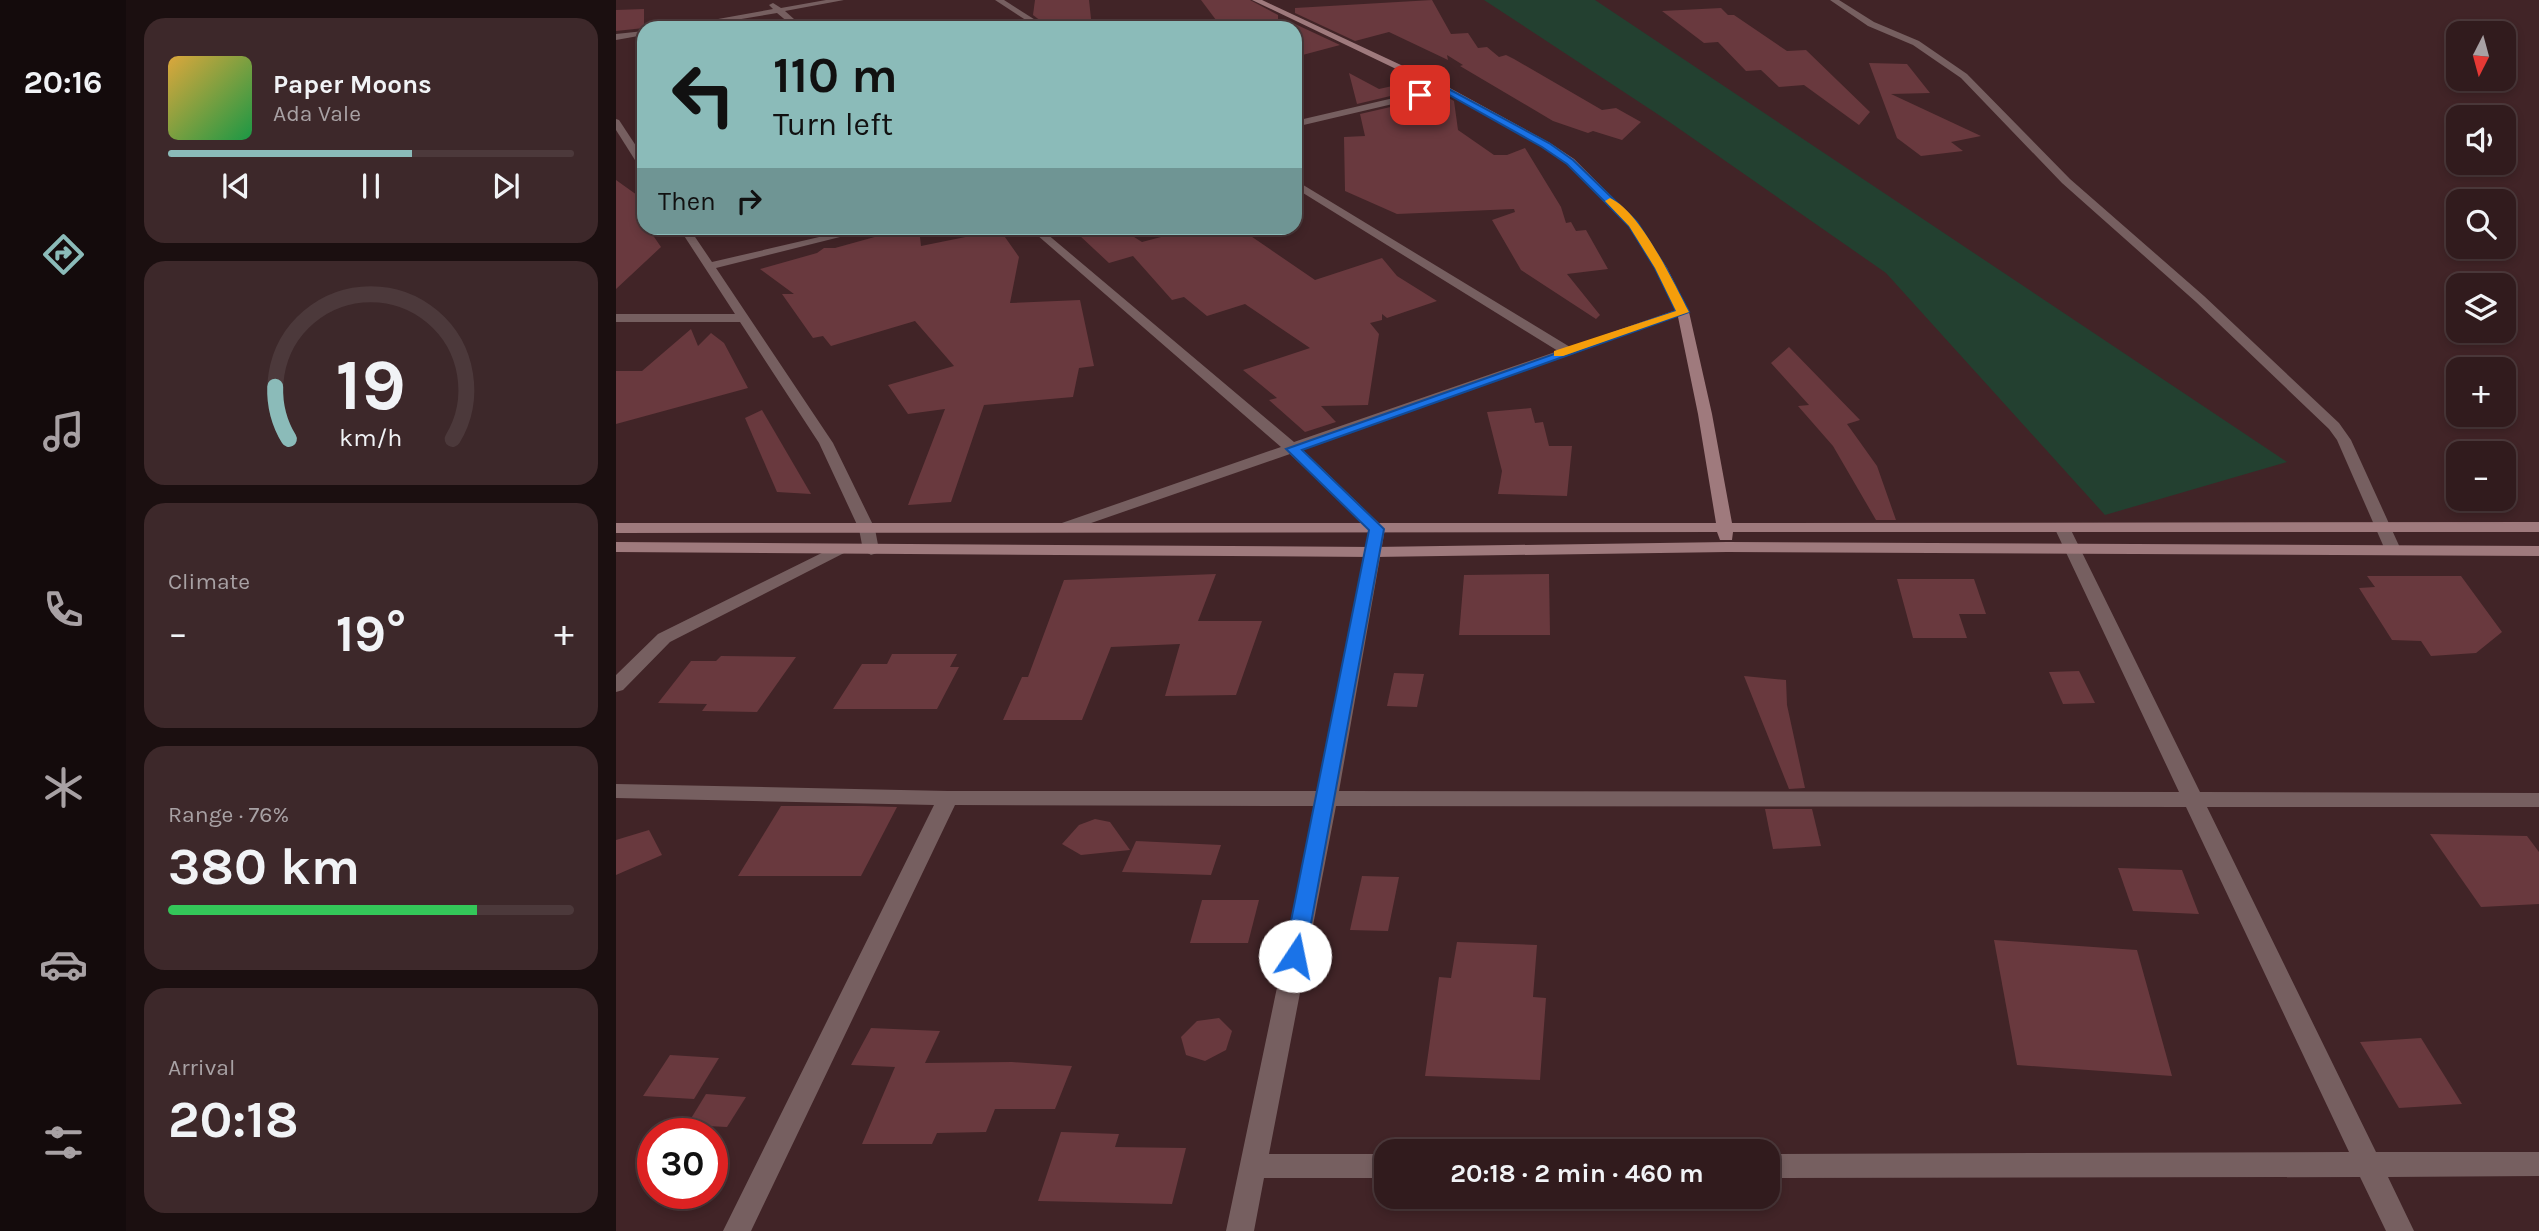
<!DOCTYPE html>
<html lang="en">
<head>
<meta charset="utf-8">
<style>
  :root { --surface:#311b1d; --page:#3d282a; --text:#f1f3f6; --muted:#a8a1a4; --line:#4c393b; --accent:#8bbbb9 }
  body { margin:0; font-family:Karla,sans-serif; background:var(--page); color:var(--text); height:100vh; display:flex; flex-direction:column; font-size:26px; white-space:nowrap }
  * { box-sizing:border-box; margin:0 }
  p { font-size:23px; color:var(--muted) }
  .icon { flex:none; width:38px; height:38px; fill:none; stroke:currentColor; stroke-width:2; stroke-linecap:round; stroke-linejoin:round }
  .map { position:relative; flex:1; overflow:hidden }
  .side { display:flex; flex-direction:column; gap:18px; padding:18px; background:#1b0f10; width:490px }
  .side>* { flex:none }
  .guide { position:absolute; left:21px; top:21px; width:665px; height:214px; border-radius:21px; box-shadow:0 4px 10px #0003,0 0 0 2px var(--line); background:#8bbbb9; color:#111; overflow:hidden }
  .needle { width:46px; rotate:186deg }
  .tools { position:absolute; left:1830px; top:21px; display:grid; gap:14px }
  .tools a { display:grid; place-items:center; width:70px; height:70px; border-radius:14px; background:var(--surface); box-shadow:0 4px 10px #0003,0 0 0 2px var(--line); font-size:35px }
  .speed { position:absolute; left:21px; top:1118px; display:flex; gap:14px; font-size:35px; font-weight:700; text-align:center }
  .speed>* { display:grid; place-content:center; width:91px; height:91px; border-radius:50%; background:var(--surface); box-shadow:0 4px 10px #0003,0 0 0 2px var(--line); line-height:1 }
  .speed .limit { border:10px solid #d22; background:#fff; color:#111 }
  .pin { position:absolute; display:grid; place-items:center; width:60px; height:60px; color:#fff; margin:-30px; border-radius:14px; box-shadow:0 4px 10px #0006 }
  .me { position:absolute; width:77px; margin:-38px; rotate:11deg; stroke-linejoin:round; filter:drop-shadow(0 0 5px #0008) }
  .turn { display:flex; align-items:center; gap:24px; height:147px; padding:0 21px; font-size:32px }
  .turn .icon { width:91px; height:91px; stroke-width:2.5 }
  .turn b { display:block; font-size:49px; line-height:60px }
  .then { display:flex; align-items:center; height:66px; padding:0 21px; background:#0003; gap:14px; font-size:26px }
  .big { font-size:52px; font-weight:700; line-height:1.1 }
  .side .tile { flex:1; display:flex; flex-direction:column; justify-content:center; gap:10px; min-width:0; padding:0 24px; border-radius:21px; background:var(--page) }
  .side .dial { align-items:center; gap:0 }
  .dial svg { height:182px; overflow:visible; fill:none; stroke:var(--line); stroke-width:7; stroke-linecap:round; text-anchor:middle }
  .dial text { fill:var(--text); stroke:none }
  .song { display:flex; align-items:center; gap:21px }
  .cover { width:84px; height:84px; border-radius:10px; background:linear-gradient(135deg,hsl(40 70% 55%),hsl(140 70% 35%)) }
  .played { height:7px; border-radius:4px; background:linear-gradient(90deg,var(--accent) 60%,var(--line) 60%) }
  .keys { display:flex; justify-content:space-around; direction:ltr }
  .heat { display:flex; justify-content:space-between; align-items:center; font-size:38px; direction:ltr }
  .charge { height:10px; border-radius:5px; background:linear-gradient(90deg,#34c759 76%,var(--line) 0) }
  .trip { position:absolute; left:758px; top:1139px; width:406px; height:70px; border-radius:21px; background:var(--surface); box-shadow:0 4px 10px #0003,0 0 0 2px var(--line); font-weight:700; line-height:70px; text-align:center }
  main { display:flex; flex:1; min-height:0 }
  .tabs { display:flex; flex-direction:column; width:126px; justify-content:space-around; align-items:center; background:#140b0c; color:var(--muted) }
  .tabs .icon { width:49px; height:49px }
  .tabs .active { color:var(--accent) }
  .tabs b { font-size:32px; color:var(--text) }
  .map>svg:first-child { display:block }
</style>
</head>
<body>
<main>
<nav class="tabs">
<b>20:16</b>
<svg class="icon active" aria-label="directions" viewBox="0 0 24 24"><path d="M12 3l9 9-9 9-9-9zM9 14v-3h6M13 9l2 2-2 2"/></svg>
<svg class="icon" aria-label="music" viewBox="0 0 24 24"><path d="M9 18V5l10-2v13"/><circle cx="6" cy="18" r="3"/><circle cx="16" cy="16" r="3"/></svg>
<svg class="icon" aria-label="phone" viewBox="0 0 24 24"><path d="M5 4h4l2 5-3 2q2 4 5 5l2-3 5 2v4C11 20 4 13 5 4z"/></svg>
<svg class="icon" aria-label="climate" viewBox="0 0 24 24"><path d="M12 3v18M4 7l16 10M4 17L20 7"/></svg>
<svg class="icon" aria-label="car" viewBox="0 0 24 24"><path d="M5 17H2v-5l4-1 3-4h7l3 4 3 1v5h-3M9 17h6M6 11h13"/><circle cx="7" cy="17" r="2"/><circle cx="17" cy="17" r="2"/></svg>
<svg class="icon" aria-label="filters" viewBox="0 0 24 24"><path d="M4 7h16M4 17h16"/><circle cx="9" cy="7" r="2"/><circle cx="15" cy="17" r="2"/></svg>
</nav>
<section class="side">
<div class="tile">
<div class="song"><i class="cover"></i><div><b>Paper Moons</b><p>Ada Vale</p></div></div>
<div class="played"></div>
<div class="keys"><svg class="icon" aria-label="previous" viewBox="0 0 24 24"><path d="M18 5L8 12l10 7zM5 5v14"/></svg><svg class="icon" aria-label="pause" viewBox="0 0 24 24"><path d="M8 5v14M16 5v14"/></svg><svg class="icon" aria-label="next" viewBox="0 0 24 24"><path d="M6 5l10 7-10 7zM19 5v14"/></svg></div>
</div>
<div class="tile dial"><svg viewBox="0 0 100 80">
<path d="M14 69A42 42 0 1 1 86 69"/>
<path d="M14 69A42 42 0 0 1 8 46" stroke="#8bbbb9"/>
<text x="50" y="56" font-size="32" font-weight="700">19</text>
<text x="50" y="72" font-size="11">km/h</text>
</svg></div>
<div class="tile"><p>Climate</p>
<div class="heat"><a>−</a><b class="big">19°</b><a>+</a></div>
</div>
<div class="tile"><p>Range · 76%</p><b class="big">380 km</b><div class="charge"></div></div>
<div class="tile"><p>Arrival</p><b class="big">20:18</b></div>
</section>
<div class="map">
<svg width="1923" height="1231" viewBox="0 0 1923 1231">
  <rect width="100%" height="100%" fill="#412427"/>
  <path fill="#234030" d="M868 0H979L1671 462 1489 515 1270 273 1052 121Z"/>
  <g fill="#69393e">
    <path d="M419 0H473L476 28H434L417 15Z"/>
    <path d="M585 0H634L662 15V28H606Z"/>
    <path d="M816 0 835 34 852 33 862 48 871 47 883 57 890 55 898 59 986 110 1000 108 1025 122 1006 140 977 131 972 133 937 121 844 66 847 65 831 55 832 60 773 32 739 41 679 13V8Z"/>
    <path d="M1105 8 1112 15H1118L1171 51 1190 50 1254 112 1243 125 1188 85 1163 87 1145 70 1130 71 1102 42 1088 43 1046 11Z"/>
    <path d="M28 9V28L0 31V10Z"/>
    <path d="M679 24 724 45 679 57Z"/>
    <path d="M1253 63 1291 64 1314 93 1275 94 1365 136 1335 142 1347 151 1305 156 1281 138Z"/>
    <path d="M733 73 763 89 799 81 812 87 741 104Z"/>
    <path d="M827 95 838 101 842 130 878 155H891L909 148 945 207 950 223 955 222 960 231 970 230 992 269 951 274 984 315 980 319 905 270 876 220 899 212 898 209 781 214 729 191 728 137 749 136 744 114Z"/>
    <path d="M0 180 28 200V228H32L45 247 0 289Z"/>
    <path d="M291 228H303L305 246 384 230 403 257 394 303 464 300 478 366 463 368 457 397 368 405 335 502 292 505 329 409 292 414 272 385 338 366 299 321 215 346 207 336 197 338 166 294H178L144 269 201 253 208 248H219Z"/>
    <path d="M489 228H504L526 242 579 228H623L699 280 766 258 781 276 821 301 771 318 766 314V320L754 323 763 334 752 405 705 406 720 422 689 432 653 400 661 398 627 370 694 348 629 304 591 316 568 297 556 300 517 256 493 263 463 235Z"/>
    <path d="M75 329 82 346 95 333 108 343 132 388 0 424V371H26Z"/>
    <path d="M1173 347 1244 420 1231 424 1261 466 1280 520H1260L1217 446 1182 406 1193 405 1155 363Z"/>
    <path d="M915 408 919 423 927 422 933 446H956L951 496 882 494 886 471 871 412Z"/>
    <path d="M146 410 195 494 161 492 129 418Z"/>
    <path d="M600 574 582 621H646L620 695 549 696 564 644 495 647 466 720H387L406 677H412L448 580Z"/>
    <path d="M933 574 934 635H843L848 575Z"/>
    <path d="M1751 576H1845L1886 632 1860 653 1815 656 1805 641 1776 640 1743 588 1759 587Z"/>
    <path d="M1281 579H1358L1370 614H1343L1351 638H1297Z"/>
    <path d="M276 654H341L334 667H343L321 709H217L246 664H271Z"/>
    <path d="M105 656 180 657 141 712 86 711 91 704 42 703 75 661H100Z"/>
    <path d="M1463 671 1479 703 1447 704 1433 672Z"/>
    <path d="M778 673 808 674 801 707 771 706Z"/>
    <path d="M1128 676 1170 680 1171 705 1189 788 1173 789Z"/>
    <path d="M165 806H248L281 807 245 876H122Z"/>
    <path d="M1149 809H1196L1205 846 1157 849Z"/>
    <path d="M479 819 494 822 514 850 465 855 446 844 463 825Z"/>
    <path d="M33 830 46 855 0 875V840Z"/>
    <path d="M1814 834 1911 836 1923 852V904L1865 907Z"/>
    <path d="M520 841 605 845 595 875 506 872Z"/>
    <path d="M1502 868 1566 870 1583 914 1517 911Z"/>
    <path d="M746 876 783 877 772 931 734 930Z"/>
    <path d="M586 900H643L632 943H574Z"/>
    <path d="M1378 940 1521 950 1556 1076 1401 1065Z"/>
    <path d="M841 942 921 945 917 997 930 998 924 1080 809 1076 823 977 835 978Z"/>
    <path d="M603 1018 616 1031 610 1050 589 1061 570 1055 565 1037 581 1021Z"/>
    <path d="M255 1028 324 1031 309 1063 396 1062 456 1066 439 1109H379L370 1132 321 1133 316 1144H246L279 1067 235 1065Z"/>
    <path d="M1805 1038 1846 1104 1783 1108 1744 1042Z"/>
    <path d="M54 1055 103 1058 78 1099 27 1096Z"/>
    <path d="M90 1094 130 1097 111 1127 71 1125Z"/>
    <path d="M445 1132 503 1134 499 1147 570 1148 556 1204 422 1201Z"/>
  </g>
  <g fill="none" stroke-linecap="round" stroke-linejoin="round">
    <g fill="#765f60" fill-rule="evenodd">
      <path d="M210 0H228L169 11 188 28H179L161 13 71 28H52L157 9 153 5 157 3 165 8Z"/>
      <path d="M379 0H388L432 28H422Z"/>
      <path d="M1214 0H1223L1258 22 1303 41 1351 74 1454 179 1588 296 1723 423 1735 440 1786 552 1784 555H1772L1770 552 1721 440 1713 429 1580 302 1446 183 1345 78 1297 45 1252 26Z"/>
      <path d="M28 31V35L0 40V34Z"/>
      <path d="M829 86 834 89 832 91 679 127V121Z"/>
      <path d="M0 119 3 120 28 158V169L24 168 0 130Z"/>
      <path d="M679 180 954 347 1063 309H1071L1073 312 686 449 769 529 723 791 1563 792 1438 527 1440 524H1452L1584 792 1923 793V807H1591L1760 1152H1923V1176L1772 1177 1798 1231H1770L1744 1177 1152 1178V1154L1733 1152 1570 807 720 806 653 1154H770V1178H648L638 1231H610L699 806 339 805 135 1231H107L318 805 0 798V784L332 791H702L753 530 674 454 455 530H443L441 527 443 524 665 447 413 228H424L678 442 942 351 679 188Z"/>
      <path d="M63 228H73L96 262 242 228H260L100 268 217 443 259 529 263 550 261 553 255 555 247 550 243 529 203 443 124 322H0V314H119Z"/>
      <path d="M224 544 232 549 230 552 54 642 7 690 0 692V675L42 634Z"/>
    </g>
    <g fill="#9f7a7d" fill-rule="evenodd">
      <path d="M636 0H646L832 87 934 143 958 159 1021 222 1051 268 1073 312 1096 414 1116 523 1923 522V532H1117L1116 540H1104L1101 532 0 533V523H1100L1082 414 1061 312 1039 268 1013 226 950 163 926 147 826 91Z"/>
      <path d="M0 542 758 547 1111 542 1923 546V556L1111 552 758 557 0 552Z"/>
    </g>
  </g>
  <path fill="#1a73e8" stroke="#114b97" stroke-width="2" d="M829 87 933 143 957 160 1021 222 1050 268 1073 312 686 450 768 529 689 956 686 962 679 965 671 962 668 956 753 530 670 449 1060 311 1039 268 1013 226 951 164 926 147 828 92 804 97 800 95Z"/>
  <path fill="#f59e0b" d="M994 198C1025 212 1057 282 1073 312L947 356H938V351L1060 311 1039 268 1013 226 989 201Z"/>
</svg>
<div class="tools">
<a><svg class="needle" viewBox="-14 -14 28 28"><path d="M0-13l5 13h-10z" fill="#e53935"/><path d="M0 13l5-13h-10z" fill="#a8a1a4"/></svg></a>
<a><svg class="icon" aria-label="sound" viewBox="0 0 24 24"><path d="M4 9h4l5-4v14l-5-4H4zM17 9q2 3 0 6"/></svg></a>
<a><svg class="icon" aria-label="search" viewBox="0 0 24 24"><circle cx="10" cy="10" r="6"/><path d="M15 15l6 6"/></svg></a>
<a><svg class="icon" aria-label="layers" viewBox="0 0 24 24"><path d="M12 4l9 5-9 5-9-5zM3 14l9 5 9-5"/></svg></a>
<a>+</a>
<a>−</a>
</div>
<div class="speed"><div class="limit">30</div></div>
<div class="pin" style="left:804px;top:95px;background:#d93025"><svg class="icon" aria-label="arrive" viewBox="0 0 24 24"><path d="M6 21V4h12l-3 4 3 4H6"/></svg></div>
<svg class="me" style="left:679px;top:956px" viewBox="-20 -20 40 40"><circle r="19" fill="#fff"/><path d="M0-13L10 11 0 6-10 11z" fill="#1a73e8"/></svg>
<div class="trip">20:18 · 2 min · 460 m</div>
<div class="guide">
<div class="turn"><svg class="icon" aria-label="left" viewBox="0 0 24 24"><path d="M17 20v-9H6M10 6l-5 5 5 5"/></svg><div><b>110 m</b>Turn left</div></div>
<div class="then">Then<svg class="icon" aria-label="right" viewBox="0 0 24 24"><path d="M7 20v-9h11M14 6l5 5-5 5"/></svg></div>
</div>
</div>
</main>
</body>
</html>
